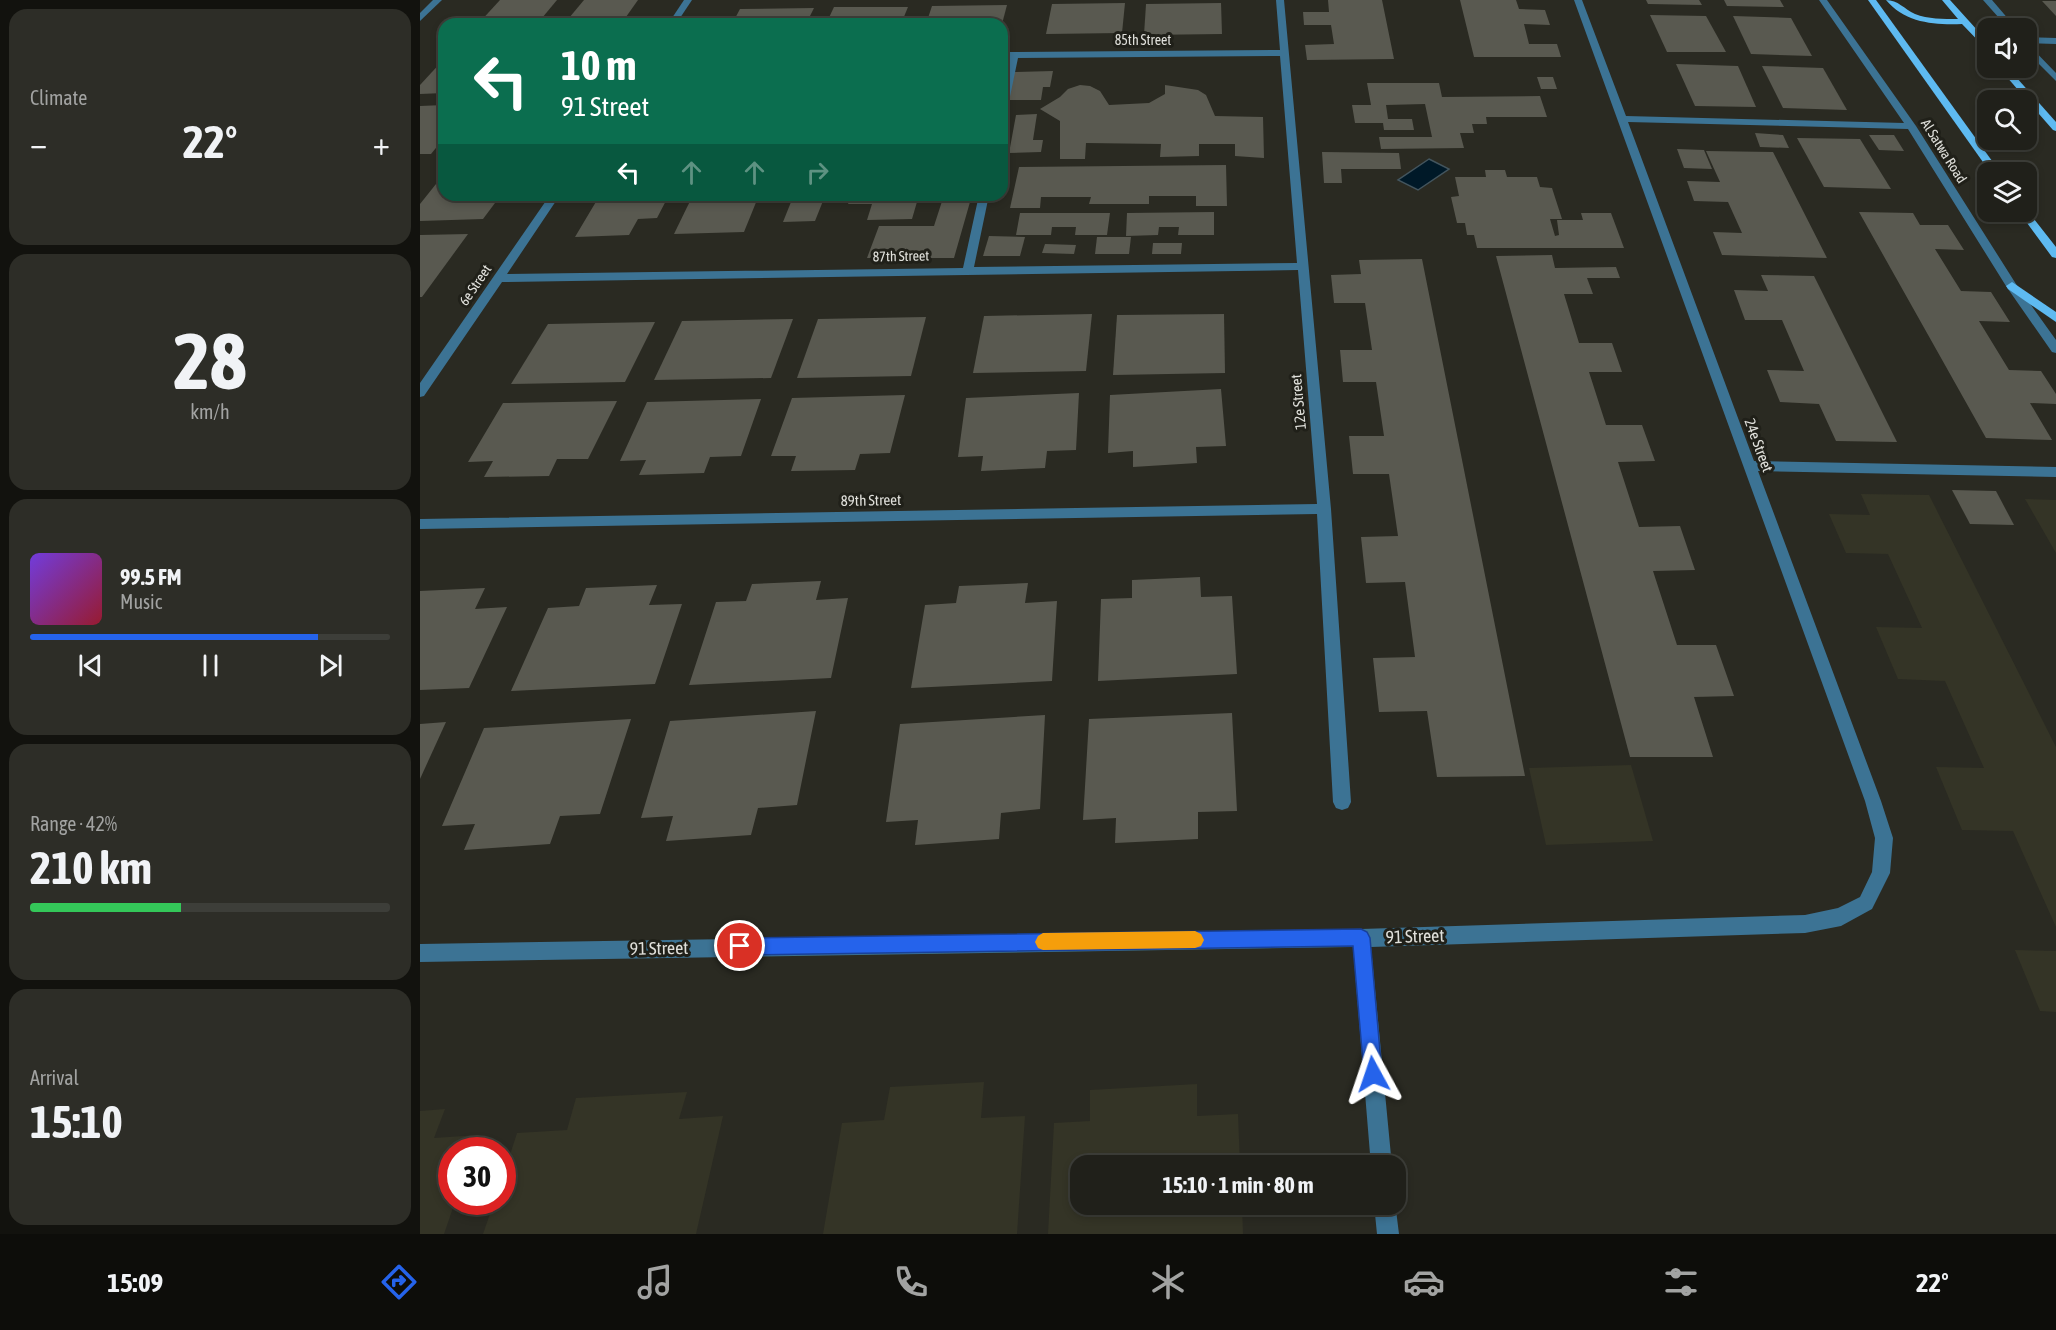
<!DOCTYPE html>
<html lang="en">
<head>
<meta charset="utf-8">
<style>
  :root { --surface:#20201a; --page:#2d2d27; --text:#f1f3f6; --muted:#a2a3a2; --line:#3d3e39; --accent:#2563eb }
  body { margin:0; font-family:"Asap Condensed",sans-serif; background:var(--page); color:var(--text); height:100vh; display:flex; flex-direction:column; font-size:22px; white-space:nowrap }
  * { box-sizing:border-box; margin:0 }
  p { font-size:20px; color:var(--muted) }
  .icon { flex:none; width:33px; height:33px; fill:none; stroke:currentColor; stroke-width:2; stroke-linecap:round; stroke-linejoin:round }
  .map { position:relative; flex:1; overflow:hidden }
  .sheet { display:flex; flex-direction:column; gap:9px; padding:9px; background:#12120e; width:420px }
  .sheet>* { flex:none }
  .hud { position:absolute; left:18px; top:18px; width:570px; height:183px; border-radius:18px; box-shadow:0 3px 9px #0003,0 0 0 2px var(--line); background:#0b6e4f; color:#fff; overflow:hidden }
  .controls { position:absolute; left:1557px; top:18px; display:grid; gap:12px }
  .controls a { display:grid; place-items:center; width:60px; height:60px; border-radius:12px; background:var(--surface); box-shadow:0 3px 9px #0003,0 0 0 2px var(--line); font-size:30px }
  .speed { position:absolute; left:18px; top:1137px; display:flex; gap:12px; font-size:30px; font-weight:700; text-align:center }
  .speed>* { display:grid; place-content:center; width:78px; height:78px; border-radius:50%; background:var(--surface); box-shadow:0 3px 9px #0003,0 0 0 2px var(--line); line-height:1 }
  .speed .limit { border:9px solid #d22; background:#fff; color:#111 }
  .pin { position:absolute; display:grid; place-items:center; width:51px; height:51px; color:#fff; margin:-26px; border:3px solid #fff; border-radius:50%; box-shadow:0 2px 6px #0007 }
  .me { position:absolute; width:66px; margin:-33px; rotate:355deg; stroke-linejoin:round; filter:drop-shadow(0 0 4px #0008) }
  .turn { display:flex; align-items:center; gap:21px; height:126px; padding:0 24px; font-size:27px }
  .turn .icon { width:78px; height:78px; stroke-width:2.5 }
  .turn b { display:block; font-size:42px; line-height:51px }
  .lanes { display:flex; align-items:center; height:57px; padding:0 24px; background:#0003; justify-content:center; gap:30px; direction:ltr }
  .lanes .off { opacity:.35 }
  .big { font-size:45px; font-weight:700; line-height:1.1 }
  .sheet .widget { flex:1; display:flex; flex-direction:column; justify-content:center; gap:9px; min-width:0; padding:0 21px; border-radius:18px; background:var(--page) }
  .sheet .dial { align-items:center; gap:0 }
  .dial b { font-size:78px; line-height:1 }
  .song { display:flex; align-items:center; gap:18px }
  .cover { width:72px; height:72px; border-radius:9px; background:linear-gradient(135deg,hsl(260 70% 55%),hsl(350 70% 35%)) }
  .played { height:6px; border-radius:3px; background:linear-gradient(90deg,var(--accent) 80%,var(--line) 80%) }
  .keys { display:flex; justify-content:space-around; direction:ltr }
  .heat { display:flex; justify-content:space-between; align-items:center; font-size:33px; direction:ltr }
  .charge { height:9px; border-radius:4px; background:linear-gradient(90deg,#34c759 42%,var(--line) 0) }
  .trip { position:absolute; left:650px; top:1155px; width:336px; height:60px; border-radius:18px; background:var(--surface); box-shadow:0 3px 9px #0003,0 0 0 2px var(--line); font-weight:700; line-height:60px; text-align:center }
  .tab-bar { display:flex; height:96px; justify-content:space-around; align-items:center; background:#0d0d0a; color:var(--muted) }
  .tab-bar .icon { width:42px; height:42px }
  .tab-bar .active { color:var(--accent) }
  .tab-bar b { font-size:27px; color:var(--text) }
  main { display:flex; flex:1; min-height:0 }
  .map>svg:first-child { display:block }
</style>
</head>
<body>
<main>
<section class="sheet">
<div class="widget"><p>Climate</p>
<div class="heat"><a>−</a><b class="big">22°</b><a>+</a></div>
</div>
<div class="widget dial"><b>28</b><p>km/h</p></div>
<div class="widget">
<div class="song"><i class="cover"></i><div><b>99.5 FM</b><p>Music</p></div></div>
<div class="played"></div>
<div class="keys"><svg class="icon" aria-label="previous" viewBox="0 0 24 24"><path d="M18 5L8 12l10 7zM5 5v14"/></svg><svg class="icon" aria-label="pause" viewBox="0 0 24 24"><path d="M8 5v14M16 5v14"/></svg><svg class="icon" aria-label="next" viewBox="0 0 24 24"><path d="M6 5l10 7-10 7zM19 5v14"/></svg></div>
</div>
<div class="widget"><p>Range · 42%</p><b class="big">210 km</b><div class="charge"></div></div>
<div class="widget"><p>Arrival</p><b class="big">15:10</b></div>
</section>
<div class="map">
<svg width="1636" height="1234" viewBox="0 0 1636 1234">
  <rect width="100%" height="100%" fill="#2a2a22"/>
  <g fill="#343426">
    <path d="M1441 494 1509 495 1636 747V927L1593 831 1542 830 1516 767 1564 768 1525 681 1478 679 1456 627 1502 628 1468 554 1426 553 1409 514 1450 515Z"/>
    <path d="M1605 499 1636 500V553Z"/>
    <path d="M1211 765 1233 841 1126 845 1109 768Z"/>
    <path d="M1595 950 1636 951V1012L1620 1011Z"/>
    <path d="M564 1082 561 1118 605 1116 597 1234H403L422 1123 464 1120 470 1087Z"/>
    <path d="M777 1084V1116L818 1114 820 1165 660 1166V1204L822 1205 823 1234H628L634 1123 670 1121V1090Z"/>
    <path d="M267 1092 259 1119 303 1116 276 1234H63L74 1202H82L83 1177 97 1133 147 1130 156 1098Z"/>
    <path d="M25 1109 14 1138 59 1135 54 1150H32V1202H35L24 1234H0V1111Z"/>
  </g>
  <path fill="#001928" stroke="#43555e" stroke-width="1.5" d="M1009 159 1029 169 998 190 978 180Z"/>
  <g fill="#595950">
    <path d="M80 0H137L117 24H58Z"/>
    <path d="M164 0H218L201 24H144Z"/>
    <path d="M908 0H962L974 59 887 60 885 45 914 44 911 25H884L883 12H909Z"/>
    <path d="M1040 0H1096L1099 9 1125 10 1130 25 1104 24 1109 44H1137L1141 57H1054Z"/>
    <path d="M1226 0H1279L1282 5 1228 4Z"/>
    <path d="M1304 0H1360L1364 7 1307 6Z"/>
    <path d="M1622 1H1636V16Z"/>
    <path d="M705 3 702 33 626 34 632 4Z"/>
    <path d="M801 3 802 34 724 35 726 4Z"/>
    <path d="M587 5 582 24H506L512 6Z"/>
    <path d="M414 7H488L481 24H406Z"/>
    <path d="M394 8 386 24H312L320 9Z"/>
    <path d="M1230 15 1286 16 1306 52H1247Z"/>
    <path d="M1313 16 1371 18 1392 56 1331 54Z"/>
    <path d="M24 59V93L0 94V85Z"/>
    <path d="M1256 64 1318 66 1336 107 1275 106Z"/>
    <path d="M1342 66 1403 68 1427 110 1363 108Z"/>
    <path d="M633 71 630 87H623L621 100H586L593 72Z"/>
    <path d="M1117 77H1133L1137 89H1121Z"/>
    <path d="M947 83H1019L1022 97 1120 96 1127 117H1066L1067 124H1052L1054 133H1040L1044 148 961 149 959 137H1012L1005 104 966 105 968 119H992L994 130H964L963 123H935L932 105H951Z"/>
    <path d="M660 85 670 86 680 91 689 105 729 103 745 94V85L778 90 786 95 795 116 843 117 844 158 815 156V144H779V156L740 157 741 144 666 143 665 159H640V121L620 109 640 97 648 89Z"/>
    <path d="M24 105V138L11 154H0V106Z"/>
    <path d="M617 114 613 140H623L621 152 589 153 596 115Z"/>
    <path d="M1335 133 1363 135 1369 148 1340 147Z"/>
    <path d="M1449 135H1474L1484 151 1459 150Z"/>
    <path d="M1377 138 1440 139 1471 189 1404 187Z"/>
    <path d="M1257 149 1284 150 1292 169 1264 168Z"/>
    <path d="M1286 151 1353 152 1407 258 1302 255 1293 232 1322 233 1308 202 1274 201 1267 181 1300 182Z"/>
    <path d="M902 152 979 153 981 169H921L922 183H904Z"/>
    <path d="M806 165 807 206H776V196H729V204H669L671 197H621L620 208H590L599 167Z"/>
    <path d="M1065 170H1085L1087 177H1117L1120 187 1132 188 1142 219H1130L1135 236 1139 235 1137 220H1163L1161 213H1191L1204 248H1057L1054 235H1047L1045 223H1037L1031 197 1039 196 1035 177H1066Z"/>
    <path d="M24 174V195H81L63 219 0 221V204Z"/>
    <path d="M180 195H249L237 218 218 219 209 235 155 237Z"/>
    <path d="M302 195H339L324 232 254 234 272 197Z"/>
    <path d="M432 195H499L492 219 447 220 452 204H428Z"/>
    <path d="M524 195H552L534 258H447L459 226H514Z"/>
    <path d="M405 196 395 221 363 222 373 197Z"/>
    <path d="M794 212V235H758L759 227H739L738 235 706 236 707 213Z"/>
    <path d="M1439 212 1493 213 1500 225H1528L1544 250 1515 249 1541 291 1571 292 1590 322 1559 321 1589 370 1621 371 1636 394V404L1610 403 1632 440 1566 438Z"/>
    <path d="M600 213H690L687 235H655L656 227H632L631 235H596Z"/>
    <path d="M48 234 2 297H0V235Z"/>
    <path d="M569 236 605 237 600 256H563Z"/>
    <path d="M677 237H711L709 254H675Z"/>
    <path d="M733 243H762L761 254H732Z"/>
    <path d="M625 244 656 245 654 254 622 253Z"/>
    <path d="M1132 255 1135 268 1196 267 1200 278H1167L1173 294H1144L1159 343H1192L1202 372H1169L1186 425H1222L1235 461 1198 462 1219 527 1260 526 1275 570 1233 571 1257 645H1296L1314 696 1274 697 1293 757H1210L1076 256Z"/>
    <path d="M1002 259 1105 776 1017 777 1007 711 959 712 953 658 995 657 985 582 946 583 941 537 978 536 969 474H933L929 436H964L956 382H923L920 350H952L945 303H914L911 275 941 274 939 260Z"/>
    <path d="M1341 275 1394 276 1477 442 1416 441 1399 404 1360 402 1347 370 1384 371 1362 320H1325L1314 290 1348 291Z"/>
    <path d="M672 314 666 371 553 373 564 316Z"/>
    <path d="M804 314 805 373 693 375 697 315Z"/>
    <path d="M506 317 491 376 377 378 398 319Z"/>
    <path d="M373 319 351 378 234 380 262 321Z"/>
    <path d="M235 322 205 382 91 384 128 324Z"/>
    <path d="M801 389 806 446 776 447 777 463 713 467V451L688 453 690 395Z"/>
    <path d="M659 393 656 450 627 451 625 468 561 471 563 456 538 457 546 398Z"/>
    <path d="M485 395 470 453 440 454 435 470 371 471 376 456H351L372 398Z"/>
    <path d="M341 399 321 456 290 457 284 473 219 475 226 460 200 461 227 402Z"/>
    <path d="M197 401 168 459H137L129 476 64 477 73 461 48 462 83 403Z"/>
    <path d="M1532 490 1576 491 1594 525 1550 524Z"/>
    <path d="M780 577 781 597 812 596 817 674 678 681 681 599 712 598V580Z"/>
    <path d="M401 581 396 600 428 598 411 678 269 685 296 602 326 601 332 584Z"/>
    <path d="M608 583 605 603 637 601 632 681 491 688 505 605 536 603 539 586Z"/>
    <path d="M237 585 229 605 262 604 235 684 91 691 128 608 159 606 166 588Z"/>
    <path d="M65 588 55 609 87 607 49 688 0 690V591Z"/>
    <path d="M396 711 377 805 338 808 331 835 246 841 253 816 221 818 250 721Z"/>
    <path d="M812 713 817 811 778 812V839L695 843 696 818 663 820 669 719Z"/>
    <path d="M625 715 620 809 581 813 579 839 495 845 498 820 466 822 480 724Z"/>
    <path d="M211 719 180 814 140 816 130 844 44 850 55 824 22 826 64 728Z"/>
    <path d="M26 722 0 779V724Z"/>
  </g>
  <g fill="none" stroke-linecap="round" stroke-linejoin="round">
    <g fill="#3c7394" fill-rule="evenodd">
      <path d="M13 0H22L0 21V13Z"/>
      <path d="M264 0H272L256 24H248Z"/>
      <path d="M856 0H864L911 509 931 802 928 808 922 810 916 808 913 802 897 514 0 529V519L897 504 878 270 82 282 4 396 0 397V383L130 195H140L87 274 543 268 559 195H569L554 267 877 263 860 56 598 58 587 111 582 114V89L589 58H582V52L860 50Z"/>
      <path d="M1154 0H1162L1206 116 1484 123 1399 0H1407L1496 126 1596 284 1636 340V353L1632 352 1586 286 1488 129 1208 122 1334 461 1636 467V477L1338 471 1461 801 1473 838 1470 873 1452 909 1421 926 1385 933 951 947 972 1166H951L933 947 0 962V944L941 929 1385 915 1418 908 1440 897 1452 872 1455 838 1445 801Z"/>
      <path d="M1563 0H1572L1596 28H1588Z"/>
      <path d="M1606 37 1636 38V44L1607 43 1636 73V81L1606 51Z"/>
      <path d="M975 1202 979 1234H957L954 1204H975Z"/>
    </g>
    <g fill="#5ebaf1" fill-rule="evenodd">
      <path d="M1448 0H1456L1580 172H1570Z"/>
      <path d="M1466 0C1478 0 1484 9 1495 14 1508 19 1523 19 1538 19L1522 0H1530L1568 42V51L1542 24C1514 25 1485 23 1466 0Z"/>
      <path d="M1579 68H1588L1636 122V131L1633 130Z"/>
      <path d="M1606 209 1636 247V258L1632 257 1599 212H1606Z"/>
      <path d="M1592 282 1636 312V322L1588 289 1586 286Z"/>
    </g>
  </g>
  <path fill="#2563eb" stroke="#184099" stroke-width="1.5" d="M941 929 947 932 950 938 962 1074 960 1081 953 1083 947 1081 944 1074 933 946 320 955 314 952 312 946 314 940 320 938Z"/>
  <path fill="#f59e0b" d="M775 931 781 934 784 940 781 946 775 948 623 950 618 948 615 942 618 936 623 933Z"/>
  <g text-anchor="middle" dominant-baseline="central" stroke-width="6" stroke-linejoin="round" paint-order="stroke">
    <g font-size="14" fill="#e0e0db" stroke="#202019">
      <text x="723" y="40">85th Street</text>
      <text transform="translate(1524 151) rotate(58)">Al Satwa Road</text>
      <text transform="translate(481 256) rotate(-1)">87th Street</text>
      <text transform="translate(55 285) rotate(-56)">6e Street</text>
    </g>
    <g font-size="15" fill="#e0e0db" stroke="#202019">
      <text transform="translate(878 402) rotate(-95)">12e Street</text>
      <text transform="translate(1339 445) rotate(70)">24e Street</text>
      <text transform="translate(451 500) rotate(-1)">89th Street</text>
    </g>
    <g font-size="18" fill="#e0e0db" stroke="#202019">
      <text transform="translate(995 936) rotate(-2)">91 Street</text>
      <text transform="translate(239 948) rotate(-1)">91 Street</text>
    </g>
  </g>
</svg>
<div class="controls">
<a><svg class="icon" aria-label="sound" viewBox="0 0 24 24"><path d="M4 9h4l5-4v14l-5-4H4zM17 9q2 3 0 6"/></svg></a>
<a><svg class="icon" aria-label="search" viewBox="0 0 24 24"><circle cx="10" cy="10" r="6"/><path d="M15 15l6 6"/></svg></a>
<a><svg class="icon" aria-label="layers" viewBox="0 0 24 24"><path d="M12 4l9 5-9 5-9-5zM3 14l9 5 9-5"/></svg></a>
</div>
<div class="speed"><div class="limit">30</div></div>
<div class="pin" style="left:320px;top:946px;background:#d93025"><svg class="icon" aria-label="arrive" viewBox="0 0 24 24"><path d="M6 21V4h12l-3 4 3 4H6"/></svg></div>
<svg class="me" style="left:953px;top:1074px" viewBox="-20 -20 40 40"><path d="M0-17L14 15 0 8-14 15z" fill="#2563eb" stroke="#fff" stroke-width="4"/></svg>
<div class="trip">15:10 · 1 min · 80 m</div>
<div class="hud">
<div class="turn"><svg class="icon" aria-label="left" viewBox="0 0 24 24"><path d="M17 20v-9H6M10 6l-5 5 5 5"/></svg><div><b>10 m</b>91 Street</div></div>
<div class="lanes"><svg class="icon" aria-label="left" viewBox="0 0 24 24"><path d="M17 20v-9H6M10 6l-5 5 5 5"/></svg><svg class="icon off" aria-label="ahead" viewBox="0 0 24 24"><path d="M12 20V5M6 11l6-6 6 6"/></svg><svg class="icon off" aria-label="ahead" viewBox="0 0 24 24"><path d="M12 20V5M6 11l6-6 6 6"/></svg><svg class="icon off" aria-label="right" viewBox="0 0 24 24"><path d="M7 20v-9h11M14 6l5 5-5 5"/></svg></div>
</div>
</div>
</main>
<nav class="tab-bar">
<b>15:09</b>
<svg class="icon active" aria-label="directions" viewBox="0 0 24 24"><path d="M12 3l9 9-9 9-9-9zM9 14v-3h6M13 9l2 2-2 2"/></svg>
<svg class="icon" aria-label="music" viewBox="0 0 24 24"><path d="M9 18V5l10-2v13"/><circle cx="6" cy="18" r="3"/><circle cx="16" cy="16" r="3"/></svg>
<svg class="icon" aria-label="phone" viewBox="0 0 24 24"><path d="M5 4h4l2 5-3 2q2 4 5 5l2-3 5 2v4C11 20 4 13 5 4z"/></svg>
<svg class="icon" aria-label="climate" viewBox="0 0 24 24"><path d="M12 3v18M4 7l16 10M4 17L20 7"/></svg>
<svg class="icon" aria-label="car" viewBox="0 0 24 24"><path d="M5 17H2v-5l4-1 3-4h7l3 4 3 1v5h-3M9 17h6M6 11h13"/><circle cx="7" cy="17" r="2"/><circle cx="17" cy="17" r="2"/></svg>
<svg class="icon" aria-label="filters" viewBox="0 0 24 24"><path d="M4 7h16M4 17h16"/><circle cx="9" cy="7" r="2"/><circle cx="15" cy="17" r="2"/></svg>
<b>22°</b>
</nav>
</body>
</html>
